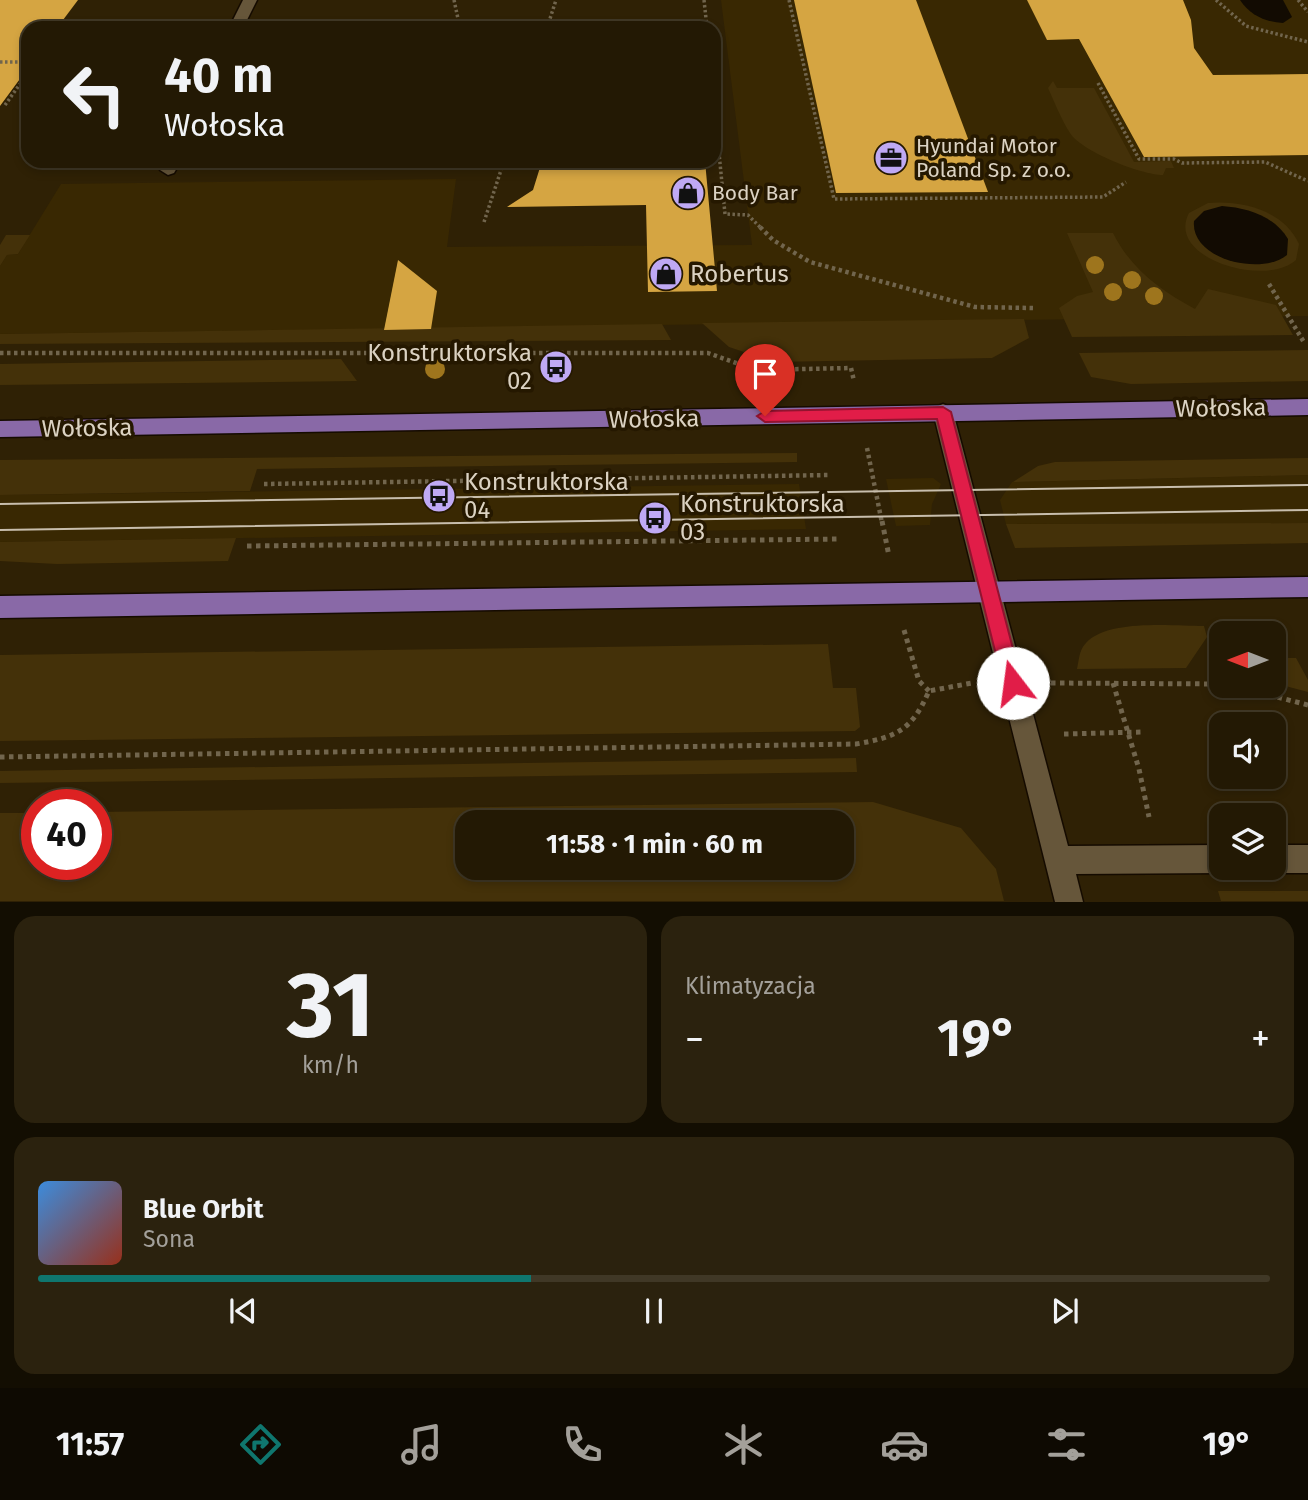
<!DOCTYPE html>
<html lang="pl">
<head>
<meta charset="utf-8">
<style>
  :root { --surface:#231904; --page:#2b220e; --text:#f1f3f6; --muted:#a3a09a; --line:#403826; --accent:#0f766e }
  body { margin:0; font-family:"Fira Sans",sans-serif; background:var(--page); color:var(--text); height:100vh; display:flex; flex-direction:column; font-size:26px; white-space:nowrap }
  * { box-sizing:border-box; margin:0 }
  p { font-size:23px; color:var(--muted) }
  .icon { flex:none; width:38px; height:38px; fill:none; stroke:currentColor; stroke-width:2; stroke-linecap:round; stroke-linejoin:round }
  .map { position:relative; height:902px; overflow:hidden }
  .sheet { display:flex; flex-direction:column; gap:14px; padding:14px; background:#130e02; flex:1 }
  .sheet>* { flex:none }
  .guide { position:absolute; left:21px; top:21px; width:700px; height:147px; border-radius:21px; box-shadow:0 4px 10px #0003,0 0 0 2px var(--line); background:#231904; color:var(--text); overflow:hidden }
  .needle { width:46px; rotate:270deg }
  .tools { position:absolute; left:1209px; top:621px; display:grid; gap:14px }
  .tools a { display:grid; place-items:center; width:77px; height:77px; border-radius:14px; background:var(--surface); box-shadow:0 4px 10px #0003,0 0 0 2px var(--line); font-size:35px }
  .speed { position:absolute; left:21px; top:789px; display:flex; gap:14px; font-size:35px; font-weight:700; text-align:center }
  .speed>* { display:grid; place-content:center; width:91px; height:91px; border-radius:50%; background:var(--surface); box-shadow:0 4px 10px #0003,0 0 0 2px var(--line); line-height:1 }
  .speed .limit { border:10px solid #d22; background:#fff; color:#111 }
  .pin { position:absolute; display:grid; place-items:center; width:60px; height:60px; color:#fff; margin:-72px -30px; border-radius:50% 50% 50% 0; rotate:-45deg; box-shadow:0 0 7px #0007 }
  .pin .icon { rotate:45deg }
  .me { position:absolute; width:77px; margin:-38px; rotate:345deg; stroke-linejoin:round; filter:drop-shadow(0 0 5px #0008) }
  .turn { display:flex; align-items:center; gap:24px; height:147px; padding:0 28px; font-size:32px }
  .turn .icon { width:91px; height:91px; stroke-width:2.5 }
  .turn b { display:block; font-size:49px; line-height:60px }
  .big { font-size:52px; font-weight:700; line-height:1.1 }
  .sheet .widget { flex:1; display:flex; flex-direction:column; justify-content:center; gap:10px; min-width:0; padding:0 24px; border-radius:21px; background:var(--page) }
  .sheet .dial { align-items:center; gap:0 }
  .dial b { font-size:91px; line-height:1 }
  .song { display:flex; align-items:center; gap:21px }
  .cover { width:84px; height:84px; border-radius:10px; background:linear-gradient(135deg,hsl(210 70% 55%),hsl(10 70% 35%)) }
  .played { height:7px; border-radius:4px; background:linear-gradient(90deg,var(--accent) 40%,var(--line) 40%) }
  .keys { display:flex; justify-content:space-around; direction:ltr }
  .heat { display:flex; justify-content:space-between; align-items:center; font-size:38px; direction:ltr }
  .sheet .tiles { flex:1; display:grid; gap:14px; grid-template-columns:1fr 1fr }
  .widget:last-child { grid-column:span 2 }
  .trip { position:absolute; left:455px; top:810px; width:399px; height:70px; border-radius:21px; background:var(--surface); box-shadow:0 4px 10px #0003,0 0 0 2px var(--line); font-weight:700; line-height:70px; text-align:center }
  .tab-bar { display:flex; height:112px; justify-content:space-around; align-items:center; background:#0e0a02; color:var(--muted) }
  .tab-bar .icon { width:49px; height:49px }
  .tab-bar .on { color:var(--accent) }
  .tab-bar b { font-size:32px; color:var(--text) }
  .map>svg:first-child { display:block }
</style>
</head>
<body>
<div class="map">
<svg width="1308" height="902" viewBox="0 0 1308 902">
  <rect width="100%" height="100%" fill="#2f2105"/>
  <g fill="#392802">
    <path d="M721 0H1308V316L0 334V266L7 255 18 254 61 184 456 179 447 247 752 245Z"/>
    <path d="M1308 475V523L1006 524 1000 500 1012 482Z"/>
    <path d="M933 478 941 484 932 504 930 525 896 526 886 479Z"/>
    <path d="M799 484 806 529 0 542V495Z"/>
  </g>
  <g fill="#443109" fill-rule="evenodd">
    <path d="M1053 81 1057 88H1094L1134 162 1171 161 1174 168H1166L1163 175C1141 175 1081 151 1070 133 1061 119 1055 103 1048 88Z"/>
    <path d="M1208 203C1242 200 1283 210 1299 244L1296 260C1265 288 1165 258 1189 213Z"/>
    <path d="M1067 233H1113C1131 269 1160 290 1195 309L1208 289 1276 305 1293 335 1072 337 1059 308 1077 296 1093 292Z"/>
    <path d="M6 235H30L18 254 7 255 0 266V245Z"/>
    <path d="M1024 319 1029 338 992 358 774 362 729 347 702 323Z"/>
    <path d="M662 324 671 340 0 344V334Z"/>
    <path d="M1308 350V381L1131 384 1091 377 1079 353Z"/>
    <path d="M341 359 357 381 0 385V364Z"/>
    <path d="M797 453V462L257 469 250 491 0 495V460Z"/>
    <path d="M1308 458V475L1013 482 1038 466 1055 462Z"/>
    <path d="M1308 523V543L1015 548 1006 524Z"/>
    <path d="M236 538 228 561 57 564 0 561V542Z"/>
    <path d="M1204 626 1207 637 1186 668 1077 669C1079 660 1079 650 1086 643 1108 619 1172 626 1204 626Z"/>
    <path d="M828 644 833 688H856L860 727 855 731 0 741V655Z"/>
    <path d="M1274 658H1296L1308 680V692L1274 683Z"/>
    <path d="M856 758 857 772 0 783V771Z"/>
    <path d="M873 802 961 828 996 869 1004 901H0V813H37V864H96V812ZM467 822H842V868H467Z"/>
    <path d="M1218 891H1308V901H1221Z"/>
  </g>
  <g fill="#120b02">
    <path d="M1240 0H1283L1292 17 1283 23C1265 22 1250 15 1240 0Z"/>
    <path d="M1222 206C1248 208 1274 216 1288 239L1287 255C1262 276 1190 260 1194 221L1204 211Z"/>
  </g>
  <g fill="#d5a542">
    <path d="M0 0H78L57 28H28V68L0 106Z"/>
    <path d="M794 0H916L988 192 836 193Z"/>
    <path d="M1027 0H1183L1191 20 1194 48 1213 75 1308 74V155L1144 157 1079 39 1047 40Z"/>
    <path d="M542 161H705L717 291 648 292 646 205 507 207 533 190Z"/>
    <path d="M398 260 437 291 431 329 384 330Z"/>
  </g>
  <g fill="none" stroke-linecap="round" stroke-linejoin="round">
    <defs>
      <g id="minor">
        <path d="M243 0H257L243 28H229Z"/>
        <path d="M165 161H181L174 173 168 175 160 170Z"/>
        <path d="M943 404 950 407 953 412 1068 846 1222 845V868L1232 869 1222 873 1076 874 1083 902H1055L933 412 936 407Z"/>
        <path d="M1274 845H1308V873H1274L1264 869 1274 868Z"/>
      </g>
      <g id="major">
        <path d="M1308 399V415L0 437V421Z"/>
        <path d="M1308 577V597L0 618V596Z"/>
      </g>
    </defs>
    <use href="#minor" stroke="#150b00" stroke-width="3"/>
    <use href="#major" stroke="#150b00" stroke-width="3"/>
    <g stroke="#71654d" stroke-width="3.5" stroke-dasharray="2.5 2.5" stroke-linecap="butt">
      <path d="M454 0 460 28"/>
      <path d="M704 0 707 28"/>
      <path d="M789 0 834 199 1103 197 1126 182"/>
      <path d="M1216 0 1246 26 1308 42"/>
      <path d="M1298 0 1308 12"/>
      <path d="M273 26 286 28"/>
      <path d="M547 28 556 0"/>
      <path d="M0 62H28"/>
      <path d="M1098 83 1139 159H1174L1182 163 1265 162 1308 181"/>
      <path d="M714 102 725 214 748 215 762 229"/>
      <path d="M5 105 28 73"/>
      <path d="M484 222 504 161"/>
    </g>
    <g stroke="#71654d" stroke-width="4.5" stroke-dasharray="3.5 3.5" stroke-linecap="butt">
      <path d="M760 227 773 240 810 262 975 307 1033 308"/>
      <path d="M1269 284 1305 344"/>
      <path d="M0 353H708L756 370 851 368 854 381"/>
      <path d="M867 448 882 523"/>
      <path d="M264 484 830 475"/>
    </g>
    <g stroke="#71654d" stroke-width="5" stroke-dasharray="4.5 4.5" stroke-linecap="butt">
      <path d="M882 521 889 556"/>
      <path d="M247 546 840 539"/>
      <path d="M904 630 919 681 929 691"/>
      <path d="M1051 683 1222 684"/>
      <path d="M1113 683 1139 769 1149 817"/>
      <path d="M1234 686 1308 705"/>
      <path d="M1064 734 1141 732"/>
      <path d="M0 757 856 744C897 737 912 730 929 691L972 683"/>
    </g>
    <use href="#minor" fill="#66563a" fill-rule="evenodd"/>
    <use href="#major" fill="#8969a7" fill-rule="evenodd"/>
    <g stroke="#c8bead" stroke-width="2">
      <path d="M0 504 1308 485"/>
      <path d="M0 530 1308 510"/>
    </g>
  </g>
  <g fill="#9e751d">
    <circle cx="1095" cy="265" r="9"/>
    <circle cx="1132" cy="280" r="9"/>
    <circle cx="1113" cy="292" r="9"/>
    <circle cx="1154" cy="296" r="9"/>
    <circle cx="435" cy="369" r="10"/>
  </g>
  <path fill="#e11d48" stroke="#92132f" stroke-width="2" d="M943 407 951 412 1022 683 1019 689 1013 692 1006 689 1003 683 937 419 765 422 757 416 765 411Z"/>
  <defs>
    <symbol id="office-disc" viewBox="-11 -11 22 22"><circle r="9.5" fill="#bfa9f4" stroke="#251800"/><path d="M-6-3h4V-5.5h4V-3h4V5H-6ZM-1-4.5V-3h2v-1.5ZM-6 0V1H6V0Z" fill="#111"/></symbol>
    <symbol id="shop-disc" viewBox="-11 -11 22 22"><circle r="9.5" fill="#bfa9f4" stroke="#251800"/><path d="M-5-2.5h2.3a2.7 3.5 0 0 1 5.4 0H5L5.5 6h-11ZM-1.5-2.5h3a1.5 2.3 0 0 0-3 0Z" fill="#111"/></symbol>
    <symbol id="bus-disc" viewBox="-11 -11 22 22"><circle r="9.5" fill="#bfa9f4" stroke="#251800"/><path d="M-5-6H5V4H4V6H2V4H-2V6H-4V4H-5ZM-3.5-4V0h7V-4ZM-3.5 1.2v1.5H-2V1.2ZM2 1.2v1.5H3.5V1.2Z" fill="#111"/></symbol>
  </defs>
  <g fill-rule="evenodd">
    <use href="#office-disc" x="872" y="139" width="38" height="38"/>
    <use href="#shop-disc" x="669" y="174" width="38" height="38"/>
    <use href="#shop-disc" x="647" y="255" width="38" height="38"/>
    <use href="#bus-disc" x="537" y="348" width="38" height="38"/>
    <use href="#bus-disc" x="420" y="477" width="38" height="38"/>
    <use href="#bus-disc" x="636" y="499" width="38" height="38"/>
  </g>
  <g text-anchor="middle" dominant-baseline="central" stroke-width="7" stroke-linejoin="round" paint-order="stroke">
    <g font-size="21" fill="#dbd2c2" stroke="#251800" text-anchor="start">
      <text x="916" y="146">Hyundai Motor<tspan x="916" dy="24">Poland Sp. z o.o.</tspan></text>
      <text x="712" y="193">Body Bar</text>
    </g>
    <g font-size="24" fill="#dbd2c2" stroke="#251800" text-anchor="start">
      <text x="690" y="274">Robertus</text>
      <text x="532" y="353" text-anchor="end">Konstruktorska<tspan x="532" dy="28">02</tspan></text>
      <text x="464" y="482">Konstruktorska<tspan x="464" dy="28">04</tspan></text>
      <text x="680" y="504">Konstruktorska<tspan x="680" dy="28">03</tspan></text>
    </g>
    <g font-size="24" fill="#dbd2c2" stroke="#251800">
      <text transform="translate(1221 408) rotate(-1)">Wołoska</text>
      <text transform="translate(654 419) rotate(-1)">Wołoska</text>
      <text transform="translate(87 428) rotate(-1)">Wołoska</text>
    </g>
  </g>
</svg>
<div class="tools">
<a><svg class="needle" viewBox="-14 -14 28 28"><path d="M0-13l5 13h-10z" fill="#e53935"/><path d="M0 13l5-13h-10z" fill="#a3a09a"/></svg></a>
<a><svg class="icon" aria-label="sound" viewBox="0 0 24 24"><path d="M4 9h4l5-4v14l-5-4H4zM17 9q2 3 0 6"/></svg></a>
<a><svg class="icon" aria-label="layers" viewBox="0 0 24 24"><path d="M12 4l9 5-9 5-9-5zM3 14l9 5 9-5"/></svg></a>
</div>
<div class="speed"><div class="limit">40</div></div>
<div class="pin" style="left:765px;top:416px;background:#d93025"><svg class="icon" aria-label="arrive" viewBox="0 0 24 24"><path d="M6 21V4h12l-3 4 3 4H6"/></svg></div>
<svg class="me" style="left:1013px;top:683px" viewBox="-20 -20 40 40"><circle r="19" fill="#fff"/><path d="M0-13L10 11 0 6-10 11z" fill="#e11d48"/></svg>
<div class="trip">11:58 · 1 min · 60 m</div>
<div class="guide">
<div class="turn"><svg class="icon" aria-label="left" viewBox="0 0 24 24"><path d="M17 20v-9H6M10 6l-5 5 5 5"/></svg><div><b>40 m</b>Wołoska</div></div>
</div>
</div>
<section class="sheet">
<div class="tiles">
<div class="widget dial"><b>31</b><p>km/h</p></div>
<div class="widget"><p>Klimatyzacja</p>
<div class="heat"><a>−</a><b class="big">19°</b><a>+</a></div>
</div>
<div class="widget">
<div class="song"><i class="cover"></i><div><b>Blue Orbit</b><p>Sona</p></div></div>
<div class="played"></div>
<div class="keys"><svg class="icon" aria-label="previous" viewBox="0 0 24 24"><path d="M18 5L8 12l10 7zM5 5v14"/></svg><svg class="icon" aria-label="pause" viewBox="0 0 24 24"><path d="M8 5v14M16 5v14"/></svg><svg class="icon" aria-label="next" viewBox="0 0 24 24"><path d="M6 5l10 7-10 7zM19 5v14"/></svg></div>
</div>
</div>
</section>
<nav class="tab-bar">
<b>11:57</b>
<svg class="icon on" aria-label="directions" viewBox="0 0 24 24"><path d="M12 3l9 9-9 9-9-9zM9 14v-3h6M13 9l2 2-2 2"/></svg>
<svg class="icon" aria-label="music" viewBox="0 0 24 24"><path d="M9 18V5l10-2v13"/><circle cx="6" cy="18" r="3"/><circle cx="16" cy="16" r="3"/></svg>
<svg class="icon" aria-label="phone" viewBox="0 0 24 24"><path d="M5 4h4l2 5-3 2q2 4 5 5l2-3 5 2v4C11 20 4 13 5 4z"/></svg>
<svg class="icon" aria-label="climate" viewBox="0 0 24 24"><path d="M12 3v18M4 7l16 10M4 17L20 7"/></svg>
<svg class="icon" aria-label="car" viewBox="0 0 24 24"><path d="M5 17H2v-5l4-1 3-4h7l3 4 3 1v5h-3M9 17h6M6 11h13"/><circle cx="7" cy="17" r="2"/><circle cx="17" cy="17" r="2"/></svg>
<svg class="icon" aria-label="filters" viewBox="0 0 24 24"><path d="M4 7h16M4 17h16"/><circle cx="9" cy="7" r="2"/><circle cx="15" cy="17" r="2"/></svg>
<b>19°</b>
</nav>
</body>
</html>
